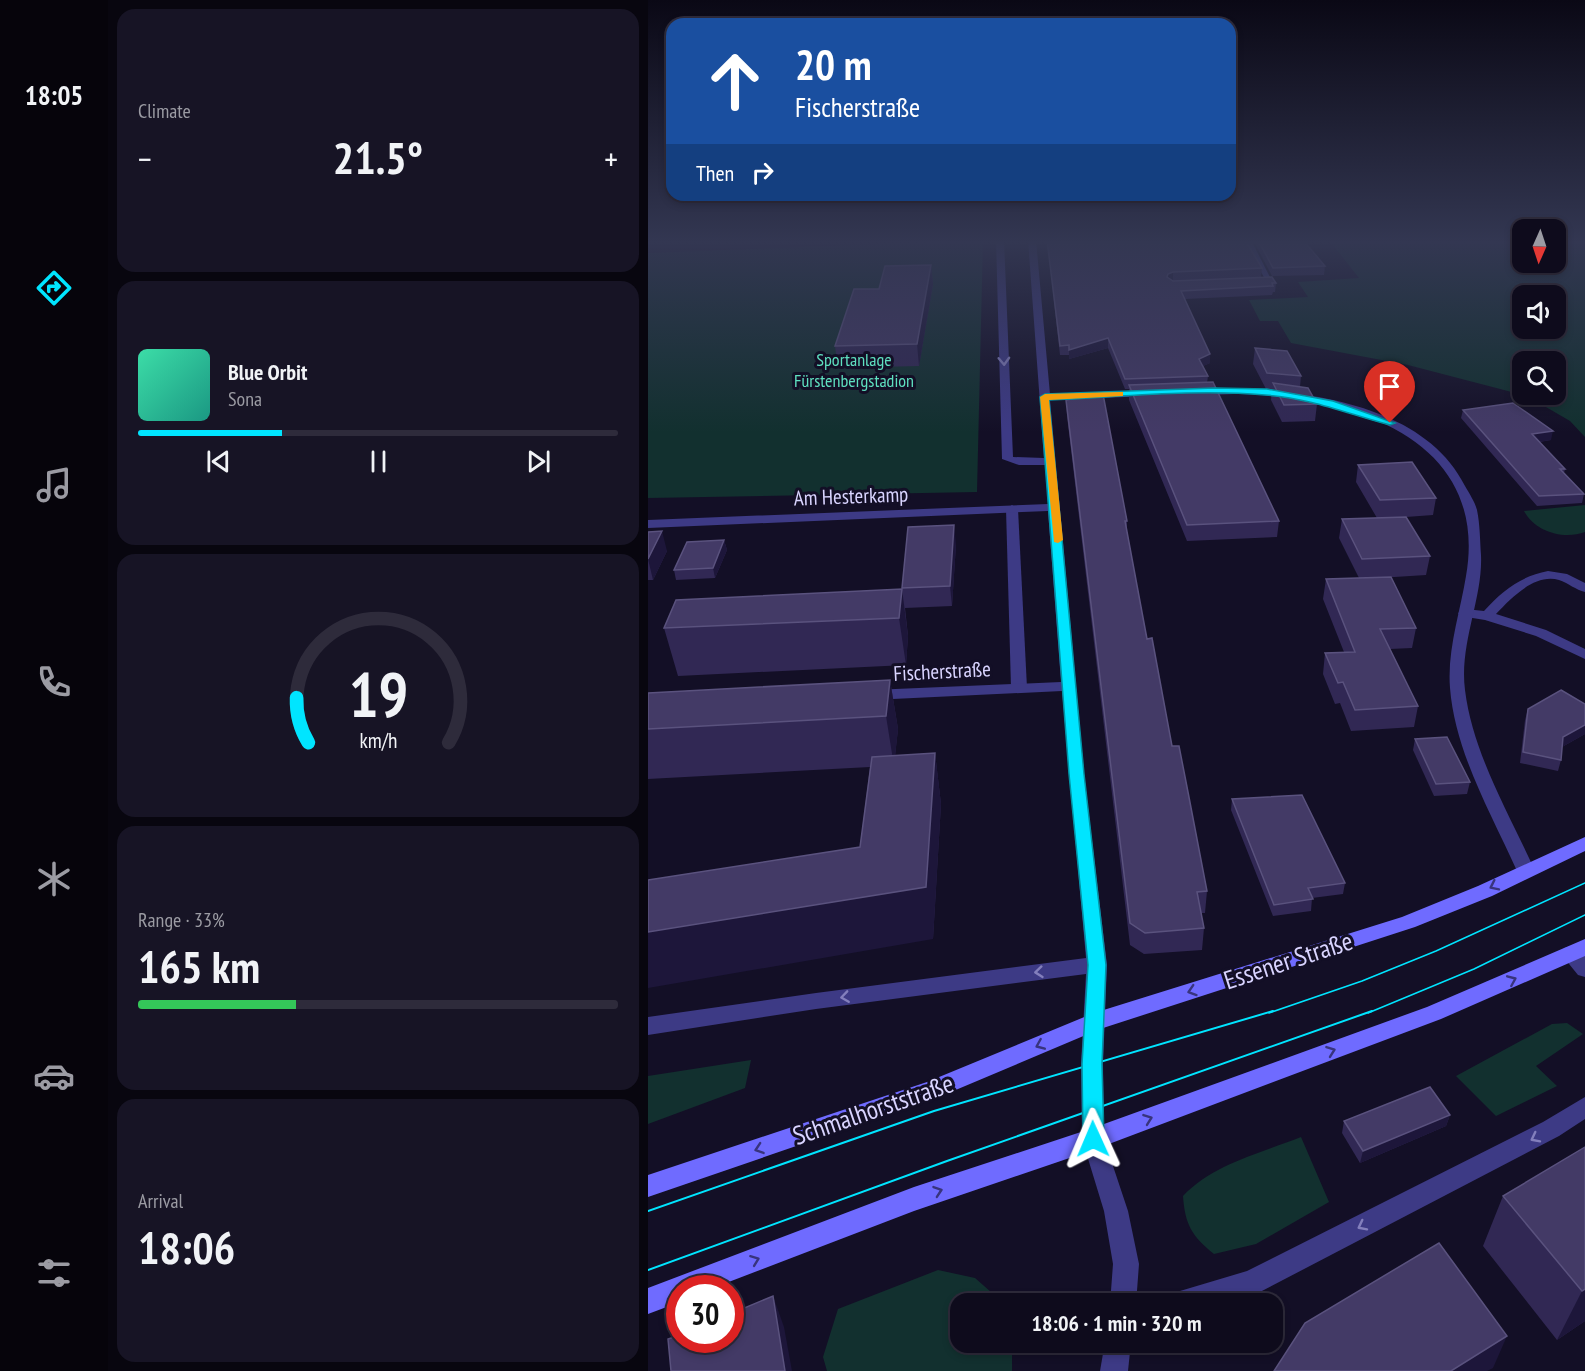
<!DOCTYPE html>
<html lang="en">
<head>
<meta charset="utf-8">
<style>
  :root { --surface:#0e0b1c; --page:#171425; --text:#f1f3f6; --muted:#9b9ba3; --line:#2e2b3b; --accent:#00e5ff }
  body { margin:0; font-family:"PT Sans Narrow",sans-serif; background:var(--page); color:var(--text); height:100vh; display:flex; flex-direction:column; font-size:22px; white-space:nowrap }
  * { box-sizing:border-box; margin:0 }
  p { font-size:20px; color:var(--muted) }
  .icon { flex:none; width:33px; height:33px; fill:none; stroke:currentColor; stroke-width:2; stroke-linecap:round; stroke-linejoin:round }
  .map { position:relative; flex:1; overflow:hidden }
  .drawer { display:flex; flex-direction:column; gap:9px; padding:9px; background:#08060f; width:540px }
  .drawer>* { flex:none }
  .banner { position:absolute; left:18px; top:18px; width:570px; height:183px; border-radius:18px; box-shadow:0 3px 9px #0003,0 0 0 2px var(--line); background:#1a4fa0; color:#fff; overflow:hidden }
  .needle { width:39px; rotate:183deg }
  .tools { position:absolute; left:864px; top:219px; display:grid; gap:12px }
  .tools a { display:grid; place-items:center; width:54px; height:54px; border-radius:12px; background:var(--surface); box-shadow:0 3px 9px #0003,0 0 0 2px var(--line); font-size:30px }
  .speed { position:absolute; left:18px; top:1275px; display:flex; gap:12px; font-size:30px; font-weight:700; text-align:center }
  .speed>* { display:grid; place-content:center; width:78px; height:78px; border-radius:50%; background:var(--surface); box-shadow:0 3px 9px #0003,0 0 0 2px var(--line); line-height:1 }
  .speed .limit { border:9px solid #d22; background:#fff; color:#111 }
  .pin { position:absolute; display:grid; place-items:center; width:51px; height:51px; color:#fff; margin:-62px -26px; border-radius:50% 50% 50% 0; rotate:-45deg; box-shadow:0 0 6px #0007 }
  .pin .icon { rotate:45deg }
  .me { position:absolute; width:66px; margin:-33px; rotate:359deg; stroke-linejoin:round; filter:drop-shadow(0 0 4px #0008) }
  .turn { display:flex; align-items:center; gap:21px; height:126px; padding:0 30px; font-size:27px }
  .turn .icon { width:78px; height:78px; stroke-width:2.5 }
  .turn b { display:block; font-size:42px; line-height:51px }
  .then { display:flex; align-items:center; height:57px; padding:0 30px; background:#0003; gap:12px; font-size:22px }
  .big { font-size:45px; font-weight:700; line-height:1.1 }
  .drawer .card { flex:1; display:flex; flex-direction:column; justify-content:center; gap:9px; min-width:0; padding:0 21px; border-radius:18px; background:var(--page) }
  .drawer .dial { align-items:center; gap:0 }
  .dial svg { height:156px; overflow:visible; fill:none; stroke:var(--line); stroke-width:7; stroke-linecap:round; text-anchor:middle }
  .dial text { fill:var(--text); stroke:none }
  .song { display:flex; align-items:center; gap:18px }
  .cover { width:72px; height:72px; border-radius:9px; background:linear-gradient(135deg,hsl(160 70% 55%),hsl(170 70% 35%)) }
  .played { height:6px; border-radius:3px; background:linear-gradient(90deg,var(--accent) 30%,var(--line) 30%) }
  .keys { display:flex; justify-content:space-around; direction:ltr }
  .heat { display:flex; justify-content:space-between; align-items:center; font-size:33px; direction:ltr }
  .charge { height:9px; border-radius:4px; background:linear-gradient(90deg,#34c759 33%,var(--line) 0) }
  .trip { position:absolute; left:302px; top:1293px; width:333px; height:60px; border-radius:18px; background:var(--surface); box-shadow:0 3px 9px #0003,0 0 0 2px var(--line); font-weight:700; line-height:60px; text-align:center }
  main { display:flex; flex:1; min-height:0 }
  .tabs { display:flex; flex-direction:column; width:108px; justify-content:space-around; align-items:center; background:#06040b; color:var(--muted) }
  .tabs .icon { width:42px; height:42px }
  .tabs .active { color:var(--accent) }
  .tabs b { font-size:27px; color:var(--text) }
  .map>svg:first-child { display:block }
</style>
</head>
<body>
<main>
<nav class="tabs">
<b>18:05</b>
<svg class="icon active" aria-label="directions" viewBox="0 0 24 24"><path d="M12 3l9 9-9 9-9-9zM9 14v-3h6M13 9l2 2-2 2"/></svg>
<svg class="icon" aria-label="music" viewBox="0 0 24 24"><path d="M9 18V5l10-2v13"/><circle cx="6" cy="18" r="3"/><circle cx="16" cy="16" r="3"/></svg>
<svg class="icon" aria-label="phone" viewBox="0 0 24 24"><path d="M5 4h4l2 5-3 2q2 4 5 5l2-3 5 2v4C11 20 4 13 5 4z"/></svg>
<svg class="icon" aria-label="climate" viewBox="0 0 24 24"><path d="M12 3v18M4 7l16 10M4 17L20 7"/></svg>
<svg class="icon" aria-label="car" viewBox="0 0 24 24"><path d="M5 17H2v-5l4-1 3-4h7l3 4 3 1v5h-3M9 17h6M6 11h13"/><circle cx="7" cy="17" r="2"/><circle cx="17" cy="17" r="2"/></svg>
<svg class="icon" aria-label="filters" viewBox="0 0 24 24"><path d="M4 7h16M4 17h16"/><circle cx="9" cy="7" r="2"/><circle cx="15" cy="17" r="2"/></svg>
</nav>
<section class="drawer">
<div class="card"><p>Climate</p>
<div class="heat"><a>−</a><b class="big">21.5°</b><a>+</a></div>
</div>
<div class="card">
<div class="song"><i class="cover"></i><div><b>Blue Orbit</b><p>Sona</p></div></div>
<div class="played"></div>
<div class="keys"><svg class="icon" aria-label="previous" viewBox="0 0 24 24"><path d="M18 5L8 12l10 7zM5 5v14"/></svg><svg class="icon" aria-label="pause" viewBox="0 0 24 24"><path d="M8 5v14M16 5v14"/></svg><svg class="icon" aria-label="next" viewBox="0 0 24 24"><path d="M6 5l10 7-10 7zM19 5v14"/></svg></div>
</div>
<div class="card dial"><svg viewBox="0 0 100 80">
<path d="M14 69A42 42 0 1 1 86 69"/>
<path d="M14 69A42 42 0 0 1 8 46" stroke="#00e5ff"/>
<text x="50" y="56" font-size="32" font-weight="700">19</text>
<text x="50" y="72" font-size="11">km/h</text>
</svg></div>
<div class="card"><p>Range · 33%</p><b class="big">165 km</b><div class="charge"></div></div>
<div class="card"><p>Arrival</p><b class="big">18:06</b></div>
</section>
<div class="map">
<svg width="937" height="1371" viewBox="0 0 937 1371">
  <rect width="100%" height="100%" fill="#130f26"/>
  <g fill="#12302f" fill-rule="evenodd">
    <path d="M335 240 329 492 0 498V253Z"/>
    <path d="M681 240H874V262H908V240H937V437L922 421 879 396 760 365 643 343 630 321H612L601 300 660 297 650 282 711 278ZM874 296H908V328H874ZM874 362H908V394H874Z"/>
    <path d="M937 505V532C916 540 887 532 876 511Z"/>
    <path d="M919 1023 935 1034 888 1066 909 1086 848 1116 808 1076 904 1024Z"/>
    <path d="M103 1060 97 1088 0 1124V1076Z"/>
    <path d="M653 1137 681 1202 608 1244 566 1254C544 1236 537 1225 535 1196 565 1164 613 1153 653 1137Z"/>
    <path d="M290 1270 327 1278 352 1300 353 1303 312 1304V1342L364 1343V1371H179L175 1357 190 1309Z"/>
  </g>
  <g fill="none" stroke-linecap="round" stroke-linejoin="round">
    <g fill="#3d3a85" fill-rule="evenodd">
      <path d="M364 505 370 509 379 688 371 693 363 688 358 509Z"/>
      <path d="M900 571 919 574 937 583V592C928 590 920 583 911 580 887 573 863 598 848 614L898 630 937 649V659L888 636 837 620 812 616 810 613 817 609 836 611C854 591 873 576 900 571Z"/>
    </g>
    <g fill="#3d3a85" fill-rule="evenodd">
      <path d="M348 240H356L365 457 396 458 380 240H388L402 394 502 390 507 393 502 396 402 400 436 774 459 965 455 1064 456 1139 480 1211 491 1264 488 1304H462L465 1264 456 1211 434 1139 433 1064 438 974 168 1009 0 1035V1017L168 993 438 958 414 691 224 700 216 695 224 690 413 682 400 511 0 528V520L400 504 397 465H371L354 459Z"/>
      <path d="M595 240H603L625 283 606 284 602 282 617 279Z"/>
      <path d="M550 388C637 388 773 397 817 486 821 493 827 502 829 510 832 524 832 541 833 555 835 599 811 643 817 690 825 754 861 813 887 871L884 876 878 878 872 876 869 871C843 813 807 752 802 688 799 650 812 613 818 576 831 502 797 450 730 421 688 402 637 395 592 394 577 394 561 396 547 393L545 391Z"/>
      <path d="M923 946 930 948 937 956V977L930 975 913 954 916 948Z"/>
      <path d="M937 1097V1119L911 1136 612 1292 577 1304H519L523 1295 532 1291 599 1271 895 1122Z"/>
      <path d="M457 1342H483L480 1371H452Z"/>
    </g>
    <g fill="#6f6bff" fill-rule="evenodd">
      <path d="M937 837V851L844 896 767 927 452 1029 291 1097 0 1197V1175L279 1082 446 1013 754 917 830 886Z"/>
      <path d="M937 939V956L793 1019 445 1150 266 1211 65 1288H32V1302L0 1314V1288L266 1187 445 1128 779 1007Z"/>
    </g>
    <g stroke="#00e5ff" stroke-width="1.5">
      <path d="M621 1013 714 981 788 951 937 883"/>
      <path d="M720 1013 826 969 937 915"/>
    </g>
    <g stroke="#00e5ff" stroke-width="2">
      <path d="M0 1211 286 1111 625 1011"/>
      <path d="M0 1270 299 1161 724 1011"/>
    </g>
  </g>
  <g fill="#312854">
    <path d="M399 240H597L614 268 613 277 628 283 627 292H625L624 295 537 299 562 363 555 366 560 376 559 383 631 521 629 537 539 541 481 400V389H477L460 348 421 359V355H412Z"/>
    <path d="M605 240H655L677 266 676 275 624 276Z"/>
    <path d="M283 265 285 284 271 366 190 368 187 346 231 289Z"/>
    <path d="M607 348 653 376 652 387 669 404 667 421 634 422 623 400 624 389H618L605 364Z"/>
    <path d="M423 395 479 521V532L499 639 559 891 557 913H553L556 928 554 950 496 954 482 945 419 416 418 400 424 399Z"/>
    <path d="M815 410 903 440 891 442 917 469 916 473 936 494 934 503 889 506 813 418Z"/>
    <path d="M710 465 788 498 785 515 758 517 782 556 778 575 731 578 768 628 764 648 742 649 770 706 766 727 703 731 692 703 687 704 675 674 677 653 696 652 675 599 678 579 711 578 691 538 694 519 729 518 708 482Z"/>
    <path d="M0 532 19 551 5 580H0Z"/>
    <path d="M76 540 79 550 67 578 28 580 26 570Z"/>
    <path d="M308 544 304 606 257 608 260 636 258 665 30 676 16 628 254 589V588Z"/>
    <path d="M242 680 250 729 247 756 287 753 293 804 285 939 212 847 222 767 0 779V693Z"/>
    <path d="M937 704V734L914 747 913 760 910 771 872 763 877 720 880 709Z"/>
    <path d="M767 739 822 782 819 794 786 796 765 750Z"/>
    <path d="M584 799 697 883 695 894 664 898 663 911 625 916 583 810Z"/>
    <path d="M802 1115 798 1126 712 1163 694 1133 696 1121Z"/>
    <path d="M937 1147V1321L909 1340 835 1246 855 1196Z"/>
  </g>
  <g fill="#1d163a">
    <path d="M283 265 285 284 271 366 269 344Z"/>
    <path d="M525 272V281L519 277 520 274Z"/>
    <path d="M460 338V348L421 359V350Z"/>
    <path d="M562 354V363L551 368V359Z"/>
    <path d="M905 431 903 440 882 443 884 434Z"/>
    <path d="M306 525 308 544 304 606 302 586Z"/>
    <path d="M14 531 19 551 5 580 0 559Z"/>
    <path d="M76 540 79 550 67 578 65 568Z"/>
    <path d="M254 589 260 636 258 665 251 618Z"/>
    <path d="M242 680 250 729 246 766 238 716Z"/>
    <path d="M937 725V734L912 748 915 737Z"/>
    <path d="M287 753 293 804 285 939 0 988V932L278 887Z"/>
    <path d="M802 1115 798 1126 712 1163 715 1151Z"/>
    <path d="M937 1289V1321L909 1340 934 1291Z"/>
    <path d="M125 1296 136 1327 144 1371H137Z"/>
    <path d="M859 1336 845 1368 839 1371H803Z"/>
  </g>
  <g fill="#433a66" stroke="#5a527e" stroke-width="1.5">
    <path d="M399 240H597L614 268 525 272 520 274 519 277 525 281 624 277 628 283H624L625 286 533 291 562 354 551 359 560 376 477 379 460 338 421 350V345L412 346Z"/>
    <path d="M610 240H655L677 266 625 268Z"/>
    <path d="M283 265 269 344 187 346 206 289H231L237 266Z"/>
    <path d="M607 348 639 351 653 376 619 373Z"/>
    <path d="M565 382 631 521 539 525 481 385Z"/>
    <path d="M625 383 660 388 669 404 636 405Z"/>
    <path d="M455 394 479 521H477L499 639 504 638 524 746H531L540 792 559 891 549 892 556 928 497 933 482 923 418 400 424 399 423 395Z"/>
    <path d="M865 403 905 431 884 434 917 469H912L936 494 891 496 815 410Z"/>
    <path d="M764 462 788 498 732 500 710 465Z"/>
    <path d="M758 517 782 556 714 559 694 519Z"/>
    <path d="M306 525 302 586 254 588 260 527Z"/>
    <path d="M14 531 0 559V532Z"/>
    <path d="M76 540 65 568 26 570 39 542Z"/>
    <path d="M743 577 768 628 732 629 770 706 707 710 695 682 690 683 677 653 707 652 678 579Z"/>
    <path d="M254 589 251 618 16 628 28 600Z"/>
    <path d="M242 680 238 716 0 729V693Z"/>
    <path d="M913 690 937 704V725L915 737 913 760 875 752 880 709Z"/>
    <path d="M799 737 822 782 788 784 767 739Z"/>
    <path d="M287 753 278 887 0 932V880L212 847 224 757Z"/>
    <path d="M654 795 697 883 660 888 665 899 626 905 584 799Z"/>
    <path d="M782 1087 802 1115 715 1151 696 1121Z"/>
    <path d="M937 1147V1289L934 1291 855 1196Z"/>
    <path d="M791 1243 859 1336 803 1371H626L657 1323Z"/>
    <path d="M125 1296 137 1371H23L20 1339 32 1335V1340H82V1314Z"/>
  </g>
  <defs><path id="oneway-chevron" d="M-2-3.5L2.5 0L-2 3.5" fill="none" stroke-width="1.6" stroke-linecap="round" stroke-linejoin="round" transform="scale(1.5)"/></defs>
  <g stroke="#837fbc">
    <use href="#oneway-chevron" transform="translate(356 361) rotate(88)"/>
    <use href="#oneway-chevron" transform="translate(391 972) rotate(174)"/>
    <use href="#oneway-chevron" transform="translate(197 997) rotate(172)"/>
    <use href="#oneway-chevron" transform="translate(887 1138) rotate(153)"/>
    <use href="#oneway-chevron" transform="translate(714 1226) rotate(153)"/>
  </g>
  <g stroke="#38347d">
    <use href="#oneway-chevron" transform="translate(846 886) rotate(154)"/>
    <use href="#oneway-chevron" transform="translate(864 980) rotate(-23)"/>
    <use href="#oneway-chevron" transform="translate(544 991) rotate(162)"/>
    <use href="#oneway-chevron" transform="translate(392 1045) rotate(157)"/>
    <use href="#oneway-chevron" transform="translate(683 1051) rotate(-20)"/>
    <use href="#oneway-chevron" transform="translate(500 1119) rotate(-20)"/>
    <use href="#oneway-chevron" transform="translate(111 1149) rotate(161)"/>
    <use href="#oneway-chevron" transform="translate(290 1191) rotate(-19)"/>
    <use href="#oneway-chevron" transform="translate(107 1260) rotate(-21)"/>
  </g>
  <linearGradient id="sky" x2="0" y2="1"><stop stop-color="#0a0815"/><stop offset="0.56" stop-color="#333752"/><stop offset="1" stop-color="#333752" stop-opacity="0"/></linearGradient>
  <rect width="937" height="432" fill="url(#sky)"/>
  <path fill="#00e5ff" stroke="#0095a6" stroke-width="1.5" d="M567 388 619 389 685 401 747 423 742 425C700 414 662 398 617 395 546 389 473 397 401 400L436 774 458 965 454 1064 456 1139 453 1146 445 1149 438 1146 435 1139 434 1064 440 965 421 774 392 397 397 394Z"/>
  <path fill="#f59e0b" d="M472 392H475V396L401 400 415 540 410 543 406 542 392 397 397 394Z"/>
  <g text-anchor="middle" dominant-baseline="central" stroke-width="6" stroke-linejoin="round" paint-order="stroke">
    <g font-size="18" fill="#5fe0c0" stroke="#130f26">
      <text x="206" y="359">Sportanlage<tspan x="206" dy="21">Fürstenbergstadion</tspan></text>
    </g>
    <g font-size="21" fill="#d9d4ff" stroke="#130f26">
      <text transform="translate(203 496) rotate(-2)">Am Hesterkamp</text>
      <text transform="translate(294 671) rotate(-3)">Fischerstraße</text>
    </g>
    <g font-size="26" fill="#d9d4ff" stroke="#130f26">
      <text transform="translate(640 960) rotate(-18)">Essener Straße</text>
      <text transform="translate(225 1109) rotate(-19)">Schmalhorststraße</text>
    </g>
  </g>
</svg>
<div class="tools">
<a><svg class="needle" viewBox="-14 -14 28 28"><path d="M0-13l5 13h-10z" fill="#e53935"/><path d="M0 13l5-13h-10z" fill="#9b9ba3"/></svg></a>
<a><svg class="icon" aria-label="sound" viewBox="0 0 24 24"><path d="M4 9h4l5-4v14l-5-4H4zM17 9q2 3 0 6"/></svg></a>
<a><svg class="icon" aria-label="search" viewBox="0 0 24 24"><circle cx="10" cy="10" r="6"/><path d="M15 15l6 6"/></svg></a>
</div>
<div class="speed"><div class="limit">30</div></div>
<div class="pin" style="left:742px;top:423px;background:#d93025"><svg class="icon" aria-label="arrive" viewBox="0 0 24 24"><path d="M6 21V4h12l-3 4 3 4H6"/></svg></div>
<svg class="me" style="left:445px;top:1139px" viewBox="-20 -20 40 40"><path d="M0-17L14 15 0 8-14 15z" fill="#00e5ff" stroke="#fff" stroke-width="4"/></svg>
<div class="trip">18:06 · 1 min · 320 m</div>
<div class="banner">
<div class="turn"><svg class="icon" aria-label="ahead" viewBox="0 0 24 24"><path d="M12 20V5M6 11l6-6 6 6"/></svg><div><b>20 m</b>Fischerstraße</div></div>
<div class="then">Then<svg class="icon" aria-label="right" viewBox="0 0 24 24"><path d="M7 20v-9h11M14 6l5 5-5 5"/></svg></div>
</div>
</div>
</main>
</body>
</html>
